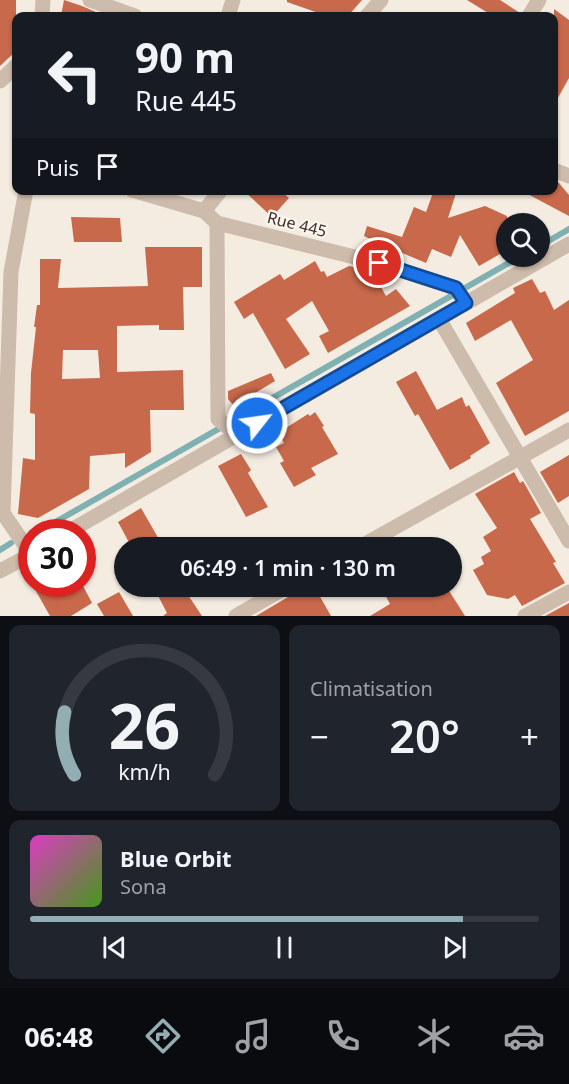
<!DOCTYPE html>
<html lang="fr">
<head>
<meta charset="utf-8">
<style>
  :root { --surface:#171b24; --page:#20242c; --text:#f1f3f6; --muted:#9ea1a6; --line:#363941; --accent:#92aeb2 }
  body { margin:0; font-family:"Noto Sans",sans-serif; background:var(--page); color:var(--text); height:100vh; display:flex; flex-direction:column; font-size:22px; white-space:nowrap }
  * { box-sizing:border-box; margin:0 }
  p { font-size:20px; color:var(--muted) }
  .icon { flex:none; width:33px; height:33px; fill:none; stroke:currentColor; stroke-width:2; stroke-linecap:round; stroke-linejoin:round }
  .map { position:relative; height:616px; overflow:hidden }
  .side { display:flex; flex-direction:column; gap:9px; padding:9px; background:#0d0f14; flex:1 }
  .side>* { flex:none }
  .banner { position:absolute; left:12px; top:12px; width:546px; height:183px; border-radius:12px; box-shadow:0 2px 4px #0004; background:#171b24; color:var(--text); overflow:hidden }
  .controls { position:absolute; left:496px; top:213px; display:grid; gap:12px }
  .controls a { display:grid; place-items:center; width:54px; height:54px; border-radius:50%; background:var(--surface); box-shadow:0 2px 4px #0004; font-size:30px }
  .speed { position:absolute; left:18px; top:519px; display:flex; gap:12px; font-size:30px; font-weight:700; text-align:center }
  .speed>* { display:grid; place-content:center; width:78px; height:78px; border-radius:50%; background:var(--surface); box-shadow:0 2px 4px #0004; line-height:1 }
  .speed .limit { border:9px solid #d22; background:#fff; color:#111 }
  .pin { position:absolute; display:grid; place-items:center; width:51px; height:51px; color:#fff; margin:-26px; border:3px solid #fff; border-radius:50%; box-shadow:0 2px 6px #0007 }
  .me { position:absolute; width:66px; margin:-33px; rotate:60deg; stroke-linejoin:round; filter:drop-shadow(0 0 4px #0008) }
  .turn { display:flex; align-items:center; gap:21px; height:126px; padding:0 24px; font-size:27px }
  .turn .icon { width:78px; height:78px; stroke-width:2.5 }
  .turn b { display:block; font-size:42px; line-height:51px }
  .then { display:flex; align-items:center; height:57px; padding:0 24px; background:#0003; gap:12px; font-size:22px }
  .big { font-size:45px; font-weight:600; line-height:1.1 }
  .side .card { flex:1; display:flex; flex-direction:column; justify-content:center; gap:9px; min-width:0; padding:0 21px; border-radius:12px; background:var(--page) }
  .side .dial { align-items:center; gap:0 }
  .dial svg { height:156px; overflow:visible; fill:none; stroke:var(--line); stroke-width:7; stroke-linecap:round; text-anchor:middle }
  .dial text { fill:var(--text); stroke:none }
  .song { display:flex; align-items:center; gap:18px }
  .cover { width:72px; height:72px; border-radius:9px; background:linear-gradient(135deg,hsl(310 70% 55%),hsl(100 70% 35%)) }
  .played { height:6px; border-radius:3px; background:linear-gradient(90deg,var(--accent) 85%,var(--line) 85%) }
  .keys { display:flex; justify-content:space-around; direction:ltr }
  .heat { display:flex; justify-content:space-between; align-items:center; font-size:33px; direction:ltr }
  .side .tiles { flex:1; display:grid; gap:9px; grid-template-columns:1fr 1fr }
  .card:last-child { grid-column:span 2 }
  .trip { position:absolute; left:114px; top:537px; width:348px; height:60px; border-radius:30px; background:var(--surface); box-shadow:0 2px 4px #0004; font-weight:600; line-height:60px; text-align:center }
  .menu { display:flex; height:96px; justify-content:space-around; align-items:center; background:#090b0e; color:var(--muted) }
  .menu .icon { width:42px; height:42px }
  .menu .selected { color:var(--accent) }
  .menu b { font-size:27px; color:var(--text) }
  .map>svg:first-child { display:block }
</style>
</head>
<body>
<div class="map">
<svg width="569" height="616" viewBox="0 0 569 616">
  <rect width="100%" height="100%" fill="#f4ebe1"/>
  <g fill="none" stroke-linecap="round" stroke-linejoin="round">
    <g stroke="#7fb0b2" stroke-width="6">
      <path d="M540 246 569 229"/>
      <path d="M38 532 521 256"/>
      <path d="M31 536H32"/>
      <path d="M0 550 11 543"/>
    </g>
  </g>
  <g fill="#c8694b" fill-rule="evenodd">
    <path d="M0 0H16V51L0 66Z"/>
    <path d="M64 0 82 6 105 16H61Z"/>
    <path d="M287 0H362L348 16H327L287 2Z"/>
    <path d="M467 0H500L520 13 519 16H493Z"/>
    <path d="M554 9 569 20V78L554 105Z"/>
    <path d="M554 180 559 183 569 195V216L520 190H554Z"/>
    <path d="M243 190H280L289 198 272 217Z"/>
    <path d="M434 190H457L448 218 485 206 507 216V250L479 266 460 235 451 257 432 249 426 263 374 241 388 256 366 250 370 239 364 236 367 226 402 237 414 207 426 212Z"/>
    <path d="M71 217 120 218 122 242H74Z"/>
    <path d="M145 247H202V287H183L184 330H159V325L117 326V372L183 370 184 410H150L151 452 125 468V453L90 456 89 489 38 518 18 514 23 458 35 460V414L30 413 31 373 36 327H34L37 305H40V259H61L58 288 148 286ZM63 350H98L100 378 62 379Z"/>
    <path d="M315 261 321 272 324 271 327 277 349 266 372 271 386 296 396 289 410 306 328 353 319 336 329 331 312 301 286 319 310 354 285 369 253 313 244 319 234 302 280 274 284 280Z"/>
    <path d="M532 279 540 293 545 291 554 310 569 300V411L525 436 496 383 533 360 511 320 475 341 466 323 515 293 513 288Z"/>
    <path d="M416 371 437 410 462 397 466 407 469 405 490 443 470 456 471 458 450 470 418 414 415 416 396 382Z"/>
    <path d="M271 373 275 381 234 406 228 399V391Z"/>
    <path d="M315 412 324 426 322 427 338 454 311 468 316 475 294 487 280 463 284 461 276 447 284 443 278 433 308 414 310 416Z"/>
    <path d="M241 454 251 470 248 473 268 507 246 517 218 466Z"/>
    <path d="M569 455V496L558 503 540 472Z"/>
    <path d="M514 472 520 483 523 481 541 513 530 519 556 562 553 563 565 583 522 606 515 595 508 599 487 595 473 570 484 564 481 557 491 551 483 537 497 528 475 494Z"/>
    <path d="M141 508 164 548H132L118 522Z"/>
    <path d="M32 584H82L92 603 71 616H50Z"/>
    <path d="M153 586H182L202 616H163L167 613Z"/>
    <path d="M298 586H314L331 616H256L293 594Z"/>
    <path d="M380 586H412L416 593 427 586H446L465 616H370L390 604Z"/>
    <path d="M119 592 133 616H104L97 604Z"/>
    <path d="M569 603V616H545Z"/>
  </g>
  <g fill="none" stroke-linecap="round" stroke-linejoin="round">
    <g stroke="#cdbbac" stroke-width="15">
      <path d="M90 0 135 16"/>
      <path d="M42 16 43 0"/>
      <path d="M228 16 233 0"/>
      <path d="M367 16 381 0"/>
      <path d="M529 16 539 0"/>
      <path d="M0 81 16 66"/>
      <path d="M554 170 569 176"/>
      <path d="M26 190 11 272 3 513 31 554"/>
      <path d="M132 190 204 211 217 223 379 263 456 288 466 303"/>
      <path d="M204 211 221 190"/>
      <path d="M217 223 218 419 237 435"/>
      <path d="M439 319 569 541"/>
      <path d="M68 532 569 244"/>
      <path d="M358 548 569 430"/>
      <path d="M0 571 32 554"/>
      <path d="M236 616 288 586"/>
      <path d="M525 616 569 592"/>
    </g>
  </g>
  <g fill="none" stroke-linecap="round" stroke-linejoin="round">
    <defs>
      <path id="route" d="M257 423 466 303 456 288 379 263"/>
    </defs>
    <use href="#route" stroke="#114b97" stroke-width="15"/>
    <use href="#route" stroke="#1a73e8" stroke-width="10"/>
  </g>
  <g text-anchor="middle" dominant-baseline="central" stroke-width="4.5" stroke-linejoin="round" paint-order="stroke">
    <g font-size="16" fill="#3b302b" stroke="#fbf5ee">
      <text transform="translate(297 224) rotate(14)">Rue 445</text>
    </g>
  </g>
</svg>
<div class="controls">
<a><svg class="icon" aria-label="search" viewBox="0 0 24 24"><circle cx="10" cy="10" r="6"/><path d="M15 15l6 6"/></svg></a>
</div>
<div class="speed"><div class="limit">30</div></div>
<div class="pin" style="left:379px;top:263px;background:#d93025"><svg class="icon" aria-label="arrive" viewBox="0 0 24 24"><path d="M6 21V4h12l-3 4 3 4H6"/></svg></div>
<svg class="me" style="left:257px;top:423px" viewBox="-20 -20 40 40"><circle r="17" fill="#1a73e8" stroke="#fff" stroke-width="3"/><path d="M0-11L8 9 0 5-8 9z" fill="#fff"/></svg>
<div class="trip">06:49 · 1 min · 130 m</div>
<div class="banner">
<div class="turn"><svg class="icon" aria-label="left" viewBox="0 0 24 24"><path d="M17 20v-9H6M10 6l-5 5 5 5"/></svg><div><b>90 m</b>Rue 445</div></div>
<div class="then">Puis<svg class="icon" aria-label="arrive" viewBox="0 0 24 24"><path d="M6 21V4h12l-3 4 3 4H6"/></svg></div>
</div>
</div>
<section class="side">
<div class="tiles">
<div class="card dial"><svg viewBox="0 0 100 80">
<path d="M14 69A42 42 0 1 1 86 69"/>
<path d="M14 69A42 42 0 0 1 9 37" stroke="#92aeb2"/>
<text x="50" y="56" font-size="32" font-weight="700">26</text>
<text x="50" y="72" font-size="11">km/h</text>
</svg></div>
<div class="card"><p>Climatisation</p>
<div class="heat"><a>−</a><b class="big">20°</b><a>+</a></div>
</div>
<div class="card">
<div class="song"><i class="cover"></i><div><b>Blue Orbit</b><p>Sona</p></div></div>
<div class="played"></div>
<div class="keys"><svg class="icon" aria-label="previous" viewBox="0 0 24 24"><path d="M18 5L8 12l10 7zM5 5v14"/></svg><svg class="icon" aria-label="pause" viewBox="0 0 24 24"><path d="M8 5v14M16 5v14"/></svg><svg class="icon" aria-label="next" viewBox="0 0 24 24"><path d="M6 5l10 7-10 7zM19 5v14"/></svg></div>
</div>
</div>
</section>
<nav class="menu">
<b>06:48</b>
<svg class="icon selected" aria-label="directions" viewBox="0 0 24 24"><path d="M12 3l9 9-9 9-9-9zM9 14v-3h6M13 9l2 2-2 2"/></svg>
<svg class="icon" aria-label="music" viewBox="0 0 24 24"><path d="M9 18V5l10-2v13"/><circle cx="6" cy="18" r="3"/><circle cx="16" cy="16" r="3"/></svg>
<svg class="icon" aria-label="phone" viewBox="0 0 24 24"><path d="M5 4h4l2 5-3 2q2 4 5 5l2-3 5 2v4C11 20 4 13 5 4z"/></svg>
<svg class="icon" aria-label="climate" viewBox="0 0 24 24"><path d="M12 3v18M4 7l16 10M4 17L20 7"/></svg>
<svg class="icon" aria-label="car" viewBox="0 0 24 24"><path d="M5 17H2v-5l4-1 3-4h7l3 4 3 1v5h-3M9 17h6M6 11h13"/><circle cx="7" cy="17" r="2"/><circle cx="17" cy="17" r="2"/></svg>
</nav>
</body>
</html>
